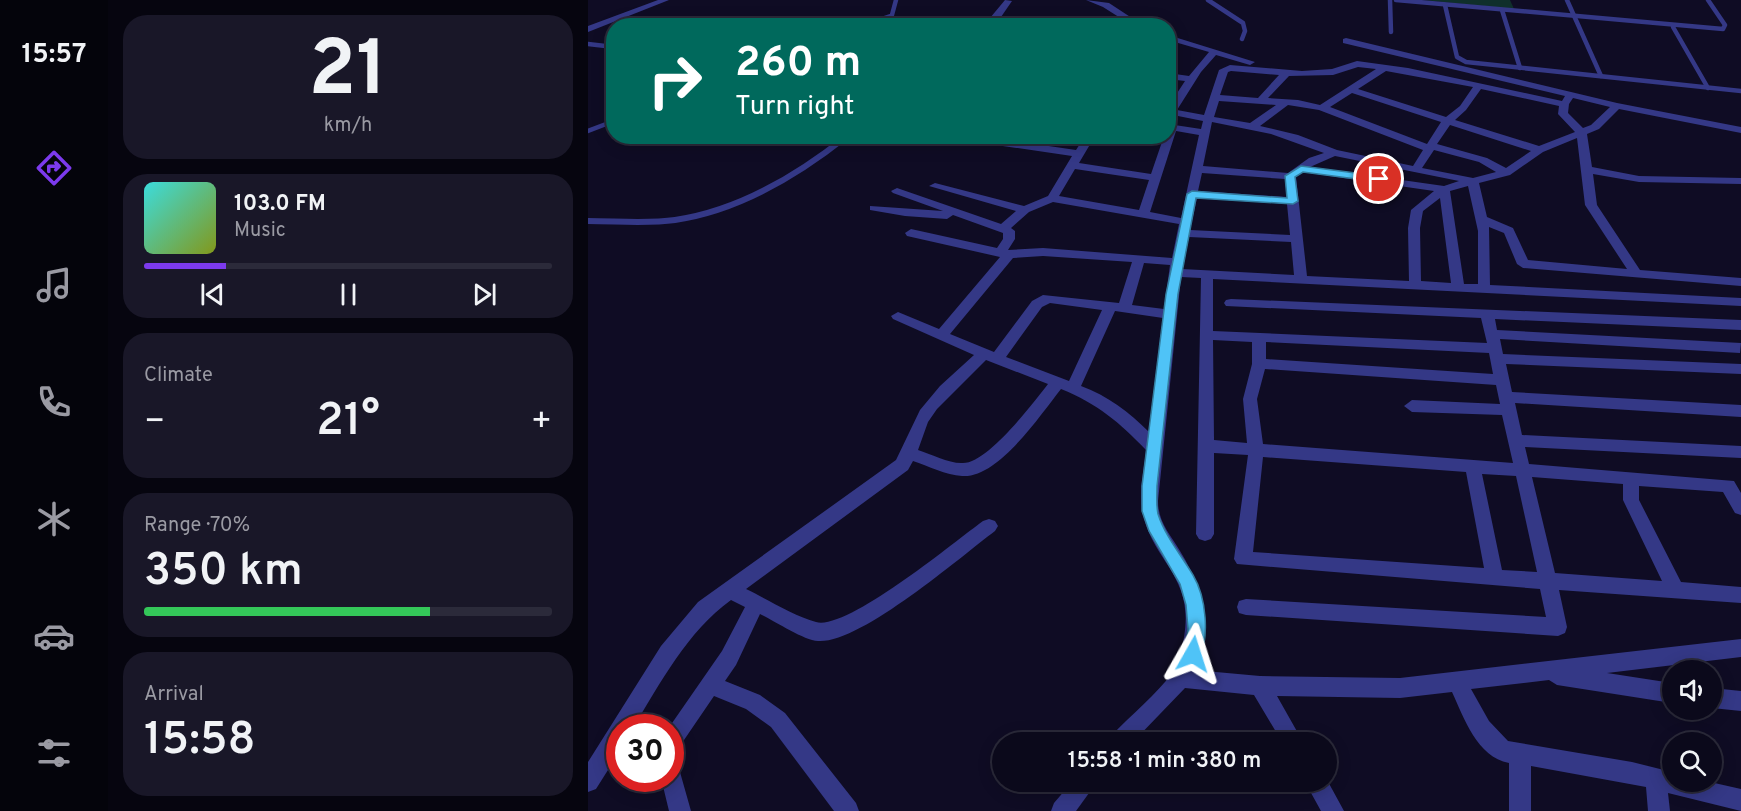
<!DOCTYPE html>
<html lang="en">
<head>
<meta charset="utf-8">
<style>
  :root { --surface:#0b091b; --page:#191728; --text:#f1f3f6; --muted:#9a9aa3; --line:#2b2a3a; --accent:#7c3aed }
  body { margin:0; font-family:Overpass,sans-serif; background:var(--page); color:var(--text); height:100vh; display:flex; flex-direction:column; font-size:22px; white-space:nowrap }
  * { box-sizing:border-box; margin:0 }
  p { font-size:20px; color:var(--muted) }
  .icon { flex:none; width:33px; height:33px; fill:none; stroke:currentColor; stroke-width:2; stroke-linecap:round; stroke-linejoin:round }
  .map { position:relative; flex:1; overflow:hidden }
  .panel { display:flex; flex-direction:column; gap:15px; padding:15px; background:#06050f; width:480px }
  .panel>* { flex:none }
  .top-card { position:absolute; left:18px; top:18px; width:570px; height:126px; border-radius:24px; box-shadow:0 3px 15px #0003,0 0 0 2px var(--line); background:#00695c; color:#fff; overflow:hidden }
  .tools { position:absolute; left:1074px; top:660px; display:grid; gap:12px }
  .tools a { display:grid; place-items:center; width:60px; height:60px; border-radius:50%; background:var(--surface); box-shadow:0 3px 15px #0003,0 0 0 2px var(--line); font-size:30px }
  .speed { position:absolute; left:18px; top:714px; display:flex; gap:12px; font-size:30px; font-weight:700; text-align:center }
  .speed>* { display:grid; place-content:center; width:78px; height:78px; border-radius:50%; background:var(--surface); box-shadow:0 3px 15px #0003,0 0 0 2px var(--line); line-height:1 }
  .speed .limit { border:9px solid #d22; background:#fff; color:#111 }
  .pin { position:absolute; display:grid; place-items:center; width:51px; height:51px; color:#fff; margin:-26px; border:3px solid #fff; border-radius:50%; box-shadow:0 2px 6px #0007 }
  .me { position:absolute; width:66px; margin:-33px; rotate:6deg; stroke-linejoin:round; filter:drop-shadow(0 0 4px #0008) }
  .turn { display:flex; align-items:center; gap:21px; height:126px; padding:0 30px; font-size:27px }
  .turn .icon { width:78px; height:78px; stroke-width:2.5 }
  .turn b { display:block; font-size:42px; line-height:51px }
  .big { font-size:45px; font-weight:600; line-height:1.1 }
  .panel .card { flex:1; display:flex; flex-direction:column; justify-content:center; gap:9px; min-width:0; padding:0 21px; border-radius:24px; background:var(--page) }
  .panel .dial { align-items:center; gap:0 }
  .dial b { font-size:78px; line-height:1 }
  .song { display:flex; align-items:center; gap:18px }
  .cover { width:72px; height:72px; border-radius:9px; background:linear-gradient(135deg,hsl(180 70% 55%),hsl(70 70% 35%)) }
  .played { height:6px; border-radius:3px; background:linear-gradient(90deg,var(--accent) 20%,var(--line) 20%) }
  .keys { display:flex; justify-content:space-around; direction:ltr }
  .heat { display:flex; justify-content:space-between; align-items:center; font-size:33px; direction:ltr }
  .charge { height:9px; border-radius:4px; background:linear-gradient(90deg,#34c759 70%,var(--line) 0) }
  .trip { position:absolute; left:404px; top:732px; width:345px; height:60px; border-radius:30px; background:var(--surface); box-shadow:0 3px 15px #0003,0 0 0 2px var(--line); font-weight:600; line-height:60px; text-align:center }
  main { display:flex; flex:1; min-height:0 }
  .tabs { display:flex; flex-direction:column; width:108px; justify-content:space-around; align-items:center; background:#04040b; color:var(--muted) }
  .tabs .icon { width:42px; height:42px }
  .tabs .active { color:var(--accent) }
  .tabs b { font-size:27px; color:var(--text) }
  .map>svg:first-child { display:block }
</style>
</head>
<body>
<main>
<nav class="tabs">
<b>15:57</b>
<svg class="icon active" aria-label="directions" viewBox="0 0 24 24"><path d="M12 3l9 9-9 9-9-9zM9 14v-3h6M13 9l2 2-2 2"/></svg>
<svg class="icon" aria-label="music" viewBox="0 0 24 24"><path d="M9 18V5l10-2v13"/><circle cx="6" cy="18" r="3"/><circle cx="16" cy="16" r="3"/></svg>
<svg class="icon" aria-label="phone" viewBox="0 0 24 24"><path d="M5 4h4l2 5-3 2q2 4 5 5l2-3 5 2v4C11 20 4 13 5 4z"/></svg>
<svg class="icon" aria-label="climate" viewBox="0 0 24 24"><path d="M12 3v18M4 7l16 10M4 17L20 7"/></svg>
<svg class="icon" aria-label="car" viewBox="0 0 24 24"><path d="M5 17H2v-5l4-1 3-4h7l3 4 3 1v5h-3M9 17h6M6 11h13"/><circle cx="7" cy="17" r="2"/><circle cx="17" cy="17" r="2"/></svg>
<svg class="icon" aria-label="filters" viewBox="0 0 24 24"><path d="M4 7h16M4 17h16"/><circle cx="9" cy="7" r="2"/><circle cx="15" cy="17" r="2"/></svg>
</nav>
<section class="panel">
<div class="card dial"><b>21</b><p>km/h</p></div>
<div class="card">
<div class="song"><i class="cover"></i><div><b>103.0 FM</b><p>Music</p></div></div>
<div class="played"></div>
<div class="keys"><svg class="icon" aria-label="previous" viewBox="0 0 24 24"><path d="M18 5L8 12l10 7zM5 5v14"/></svg><svg class="icon" aria-label="pause" viewBox="0 0 24 24"><path d="M8 5v14M16 5v14"/></svg><svg class="icon" aria-label="next" viewBox="0 0 24 24"><path d="M6 5l10 7-10 7zM19 5v14"/></svg></div>
</div>
<div class="card"><p>Climate</p>
<div class="heat"><a>−</a><b class="big">21°</b><a>+</a></div>
</div>
<div class="card"><p>Range · 70%</p><b class="big">350 km</b><div class="charge"></div></div>
<div class="card"><p>Arrival</p><b class="big">15:58</b></div>
</section>
<div class="map">
<svg width="1153" height="811" viewBox="0 0 1153 811">
  <rect width="100%" height="100%" fill="#0f0c24"/>
  <path fill="#0f2f2b" d="M835 0H922L926 9Z"/>
  <g fill="none" stroke-linecap="round" stroke-linejoin="round">
    <g stroke="#343886" stroke-width="4.5">
      <path d="M620 0 655 23 657 31 654 39"/>
      <path d="M802 0 803 32"/>
      <path d="M808 0 1135 29 1137 25 1120 0"/>
      <path d="M979 0 1013 76"/>
      <path d="M857 5 869 57 878 62 1153 91"/>
      <path d="M914 10 932 68"/>
      <path d="M274 26 303 16"/>
      <path d="M301 26 308 0"/>
      <path d="M1085 27 1120 88"/>
      <path d="M0 44 26 47"/>
      <path d="M0 131 26 121"/>
    </g>
    <path stroke="#343886" stroke-width="6" d="M0 221C29 221 59 224 87 220 150 211 210 175 259 136"/>
    <g fill="#343886" fill-rule="evenodd">
      <path d="M70 0H81L0 32V26Z"/>
      <path d="M417 0 424 1 413 17 447 26H429L410 21 407 26H399L402 18Z"/>
      <path d="M498 0 521 3 556 26H545L515 7Z"/>
      <path d="M580 35 667 62 662 65 628 55 613 72 589 110 616 115 631 70 642 65 714 71 744 69 769 61 820 68 974 101 977 96 755 43V39L758 38 1029 103 1153 127V133L1031 109 1011 129 999 134 1004 167 1051 176 1153 178V184L1051 182 1005 174 1009 205 1052 270 1153 278V286L935 268 929 264 916 233 901 227 902 285 1153 298V306L625 279V331L899 343 893 318 638 306 636 303 638 300 643 299 1153 320V330L907 319 909 330 1153 343 1152 353 912 339 915 354 1153 364V374L918 364 924 392 1153 405V417L927 403 934 435 1153 446V458L937 447 941 464 1146 481 1153 493V515L1147 513 1135 492 1051 486V500L1093 582 1153 587V603L971 590 979 627 977 633 970 636 658 615 651 613 649 607 651 601 658 599 958 617 952 589 649 564 646 559 660 455 626 453V534L623 539 617 541 611 539 608 534 613 278 593 277 570 501C570 522 582 534 592 551 615 588 624 628 606 670L672 676 812 678 1153 639V657L1019 673 1084 683V703L969 685 961 680 883 689 901 721 920 741 1044 762 1084 772V782H1122L1153 789V811L1080 793 1082 811H1060L1058 787 943 766V811H921V763C889 757 876 718 864 692L812 698 689 696 715 742H694L666 695 597 688 545 742H521L524 735C544 714 568 695 585 672 592 663 594 649 596 637 606 579 569 564 556 519 549 497 556 472 558 450 531 422 510 404 473 389 453 414 410 479 374 476 358 475 340 466 325 461L320 470 158 589C179 599 206 616 228 622 259 631 366 542 395 521L401 519 407 521 410 526 407 531C371 558 272 644 230 641 215 640 187 621 172 614L148 665 137 681 172 695 197 713 268 803 271 811H246L183 727 158 709 126 696 96 740 89 755 82 758V726L134 651 157 607 143 600C99 632 73 682 45 728H32V751L8 789 0 792V762L73 646 110 602 308 460 332 410 352 386 386 355 305 319 303 316 310 312 351 329 412 257 319 236 317 233 323 229 409 248 415 239V233L365 215 359 219 317 216 282 210V206L355 211 305 193 303 191 309 188 413 224 428 211 341 186 347 183 436 206 460 196 484 156 381 141 377 140V136H392L488 150 497 136H507L491 163 563 174 576 136H580V124L613 129 615 121 580 114V107L597 81 580 79V73L601 76 621 52 580 40ZM770 67 788 69 732 105 710 100 680 98 701 76 745 75ZM643 71 691 75 670 98 632 95 640 72ZM798 71 885 87 872 106 858 117 770 89ZM893 89 971 106 970 114 987 132 951 146 867 120 878 110ZM764 93 853 122 839 144 742 107ZM985 98 1022 107 1003 125 995 128 980 113 981 104ZM631 101 688 105 662 123 626 117ZM700 105 731 110 835 150 825 166 749 150 710 135 672 126ZM624 122 683 134 736 153 721 158 700 173 615 166ZM862 125 943 151 918 168 899 158 849 144ZM588 131 611 135 593 218 562 212ZM989 138 997 205 1039 269 940 260 925 228 899 217 891 183 922 175 955 152ZM846 150 891 162 908 172 885 178 834 168ZM747 156 871 181 856 186 722 167ZM487 169 561 180 551 210 471 196ZM714 172 846 191 823 210 820 228 821 281 719 276 708 177ZM614 173 697 179 699 197 610 191ZM880 186 890 231V284H876L862 191ZM609 198 699 204 702 235 602 230ZM852 198 863 283 833 281 832 228 835 211ZM465 202 591 224 584 258 455 248 420 250 427 239V231L423 228 441 212ZM601 237 703 242 706 275 594 269ZM455 256 544 262 531 303 455 295 444 301 406 352 362 334 425 258ZM556 263 582 265 576 309 544 305ZM462 303 514 310 481 381 418 357 454 307ZM527 311 575 318 561 432C541 412 520 396 493 386ZM625 340 664 342V364L655 399 659 443 626 440ZM678 342 901 353 905 374 678 359ZM398 360 460 384C445 403 400 463 375 463 362 464 343 454 330 450L340 422 349 409ZM677 369 908 385 912 404 824 400 816 406 824 412 914 415 925 463 675 444 669 399ZM675 457 878 472 896 568 665 552ZM894 474 928 476 949 572 914 570ZM944 477 1035 484V500L1074 581 967 573Z"/>
      <path d="M1124 688 1153 691V711L1124 708Z"/>
      <path d="M82 763 90 765 103 811H81L73 778H82Z"/>
      <path d="M738 778 756 811H733L717 782H738Z"/>
      <path d="M484 782H509L488 811H463L466 803Z"/>
    </g>
  </g>
  <path fill="#4fc3f7" stroke="#337fa1" stroke-width="1.5" d="M713 166 791 176 796 179 791 182 715 172 707 177 710 201 705 204 608 198 590 294 569 486C569 495 568 505 570 514 577 536 593 555 605 575 618 597 622 636 611 660L605 663 599 660 596 654 600 629 598 605 592 584 561 531 554 511V486L578 294 599 194 604 191 699 198 697 176Z"/>
</svg>
<div class="tools">
<a><svg class="icon" aria-label="sound" viewBox="0 0 24 24"><path d="M4 9h4l5-4v14l-5-4H4zM17 9q2 3 0 6"/></svg></a>
<a><svg class="icon" aria-label="search" viewBox="0 0 24 24"><circle cx="10" cy="10" r="6"/><path d="M15 15l6 6"/></svg></a>
</div>
<div class="speed"><div class="limit">30</div></div>
<div class="pin" style="left:791px;top:179px;background:#d93025"><svg class="icon" aria-label="arrive" viewBox="0 0 24 24"><path d="M6 21V4h12l-3 4 3 4H6"/></svg></div>
<svg class="me" style="left:605px;top:654px" viewBox="-20 -20 40 40"><path d="M0-17L14 15 0 8-14 15z" fill="#4fc3f7" stroke="#fff" stroke-width="4"/></svg>
<div class="trip">15:58 · 1 min · 380 m</div>
<div class="top-card">
<div class="turn"><svg class="icon" aria-label="right" viewBox="0 0 24 24"><path d="M7 20v-9h11M14 6l5 5-5 5"/></svg><div><b>260 m</b>Turn right</div></div>
</div>
</div>
</main>
</body>
</html>
